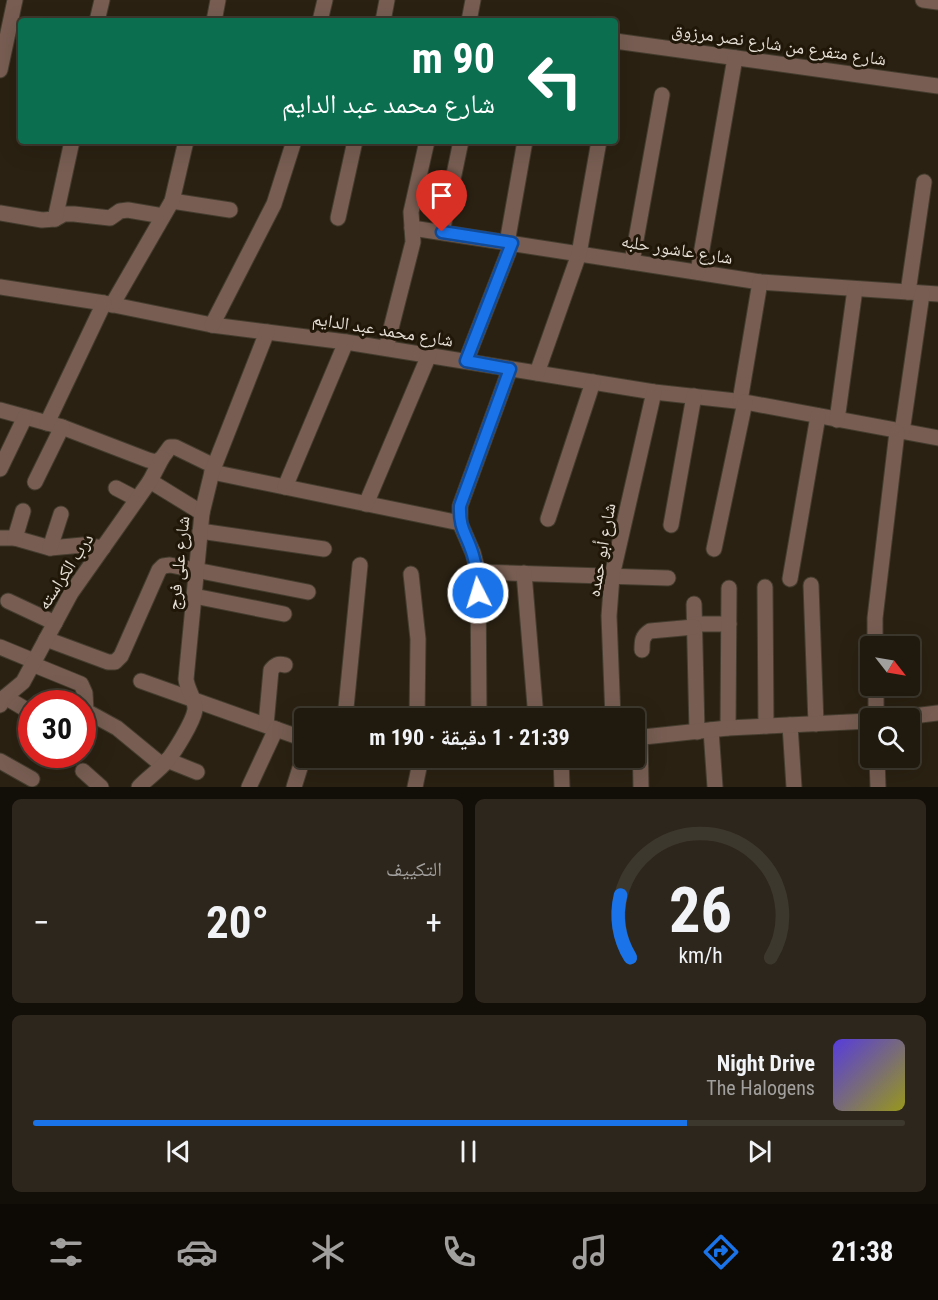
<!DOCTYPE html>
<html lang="ar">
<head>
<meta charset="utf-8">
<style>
  :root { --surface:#20190e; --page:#2d261c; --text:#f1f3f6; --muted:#a2a09e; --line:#3d382e; --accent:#1a73e8 }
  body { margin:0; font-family:"Roboto Condensed","Noto Naskh Arabic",sans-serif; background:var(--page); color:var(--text); direction:rtl; height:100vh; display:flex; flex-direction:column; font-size:22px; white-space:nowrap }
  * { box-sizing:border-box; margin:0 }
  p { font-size:20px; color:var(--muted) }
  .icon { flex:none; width:33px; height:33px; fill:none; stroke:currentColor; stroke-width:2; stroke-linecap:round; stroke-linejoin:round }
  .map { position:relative; height:787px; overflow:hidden; direction:ltr }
  .sheet { display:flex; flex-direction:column; gap:12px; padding:12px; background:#120e08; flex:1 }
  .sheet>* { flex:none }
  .hud { position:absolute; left:18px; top:18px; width:600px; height:126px; border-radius:6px; box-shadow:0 6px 24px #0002,0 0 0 2px var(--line); direction:rtl; background:#0b6e4f; color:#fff; overflow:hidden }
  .needle { width:39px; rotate:121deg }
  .tools { position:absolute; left:860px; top:636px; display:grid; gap:12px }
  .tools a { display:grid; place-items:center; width:60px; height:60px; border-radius:6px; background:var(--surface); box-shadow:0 6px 24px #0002,0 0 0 2px var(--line); font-size:30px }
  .speed { position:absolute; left:18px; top:690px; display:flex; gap:12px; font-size:30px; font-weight:700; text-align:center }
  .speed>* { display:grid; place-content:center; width:78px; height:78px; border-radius:50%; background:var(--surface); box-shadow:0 6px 24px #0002,0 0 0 2px var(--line); line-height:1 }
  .speed .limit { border:9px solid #d22; background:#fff; color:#111 }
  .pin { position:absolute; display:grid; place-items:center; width:51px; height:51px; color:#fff; margin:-62px -26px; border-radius:50% 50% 50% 0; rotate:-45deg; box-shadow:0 0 6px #0007 }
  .pin .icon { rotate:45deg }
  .me { position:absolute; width:66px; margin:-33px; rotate:355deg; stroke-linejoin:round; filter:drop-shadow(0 0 4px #0008) }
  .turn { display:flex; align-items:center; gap:21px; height:126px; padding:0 24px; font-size:27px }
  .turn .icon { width:78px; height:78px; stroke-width:2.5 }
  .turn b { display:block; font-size:42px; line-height:51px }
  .big { font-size:45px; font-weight:700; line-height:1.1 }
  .sheet .card { flex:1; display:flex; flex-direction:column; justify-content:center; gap:9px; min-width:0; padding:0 21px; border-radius:9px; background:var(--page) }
  .sheet .dial { align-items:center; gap:0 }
  .dial svg { height:156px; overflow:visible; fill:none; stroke:var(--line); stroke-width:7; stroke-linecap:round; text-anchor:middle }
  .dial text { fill:var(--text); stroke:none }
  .song { display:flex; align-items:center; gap:18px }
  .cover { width:72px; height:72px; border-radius:9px; background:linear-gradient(135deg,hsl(250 70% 55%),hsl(60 70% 35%)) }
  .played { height:6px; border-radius:3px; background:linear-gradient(90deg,var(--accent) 75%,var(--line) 75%) }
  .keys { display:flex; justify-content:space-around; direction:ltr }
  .heat { display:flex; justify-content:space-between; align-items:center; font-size:33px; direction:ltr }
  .sheet .tiles { flex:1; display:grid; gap:12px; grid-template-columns:1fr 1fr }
  .card:last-child { grid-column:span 2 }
  .trip { position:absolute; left:294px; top:708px; width:351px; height:60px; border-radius:6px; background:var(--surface); box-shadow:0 6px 24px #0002,0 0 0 2px var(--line); font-weight:700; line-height:60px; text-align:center; direction:rtl }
  .dock { display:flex; height:96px; justify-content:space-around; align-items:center; background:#0d0a06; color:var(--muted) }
  .dock .icon { width:42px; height:42px }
  .dock .on { color:var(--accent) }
  .dock b { font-size:27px; color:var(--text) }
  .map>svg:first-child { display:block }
</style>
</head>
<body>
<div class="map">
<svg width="938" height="787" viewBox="0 0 938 787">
  <rect width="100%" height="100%" fill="#2a2112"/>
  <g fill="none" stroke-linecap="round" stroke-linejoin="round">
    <defs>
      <g id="minor">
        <path d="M923 0 938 2"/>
        <path d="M97 21 102 0"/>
        <path d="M214 21 218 0"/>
        <path d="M320 21 325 0"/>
        <path d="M383 21 387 0"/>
        <path d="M469 21 473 0"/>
        <path d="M615 41 938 86"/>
        <path d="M0 70 15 0"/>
        <path d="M172 201 230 210"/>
        <path d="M0 213 42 220 55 219 64 214H74L110 218 120 211 128 210 163 216"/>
        <path d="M338 218 355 141"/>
        <path d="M55 219 72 141"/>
        <path d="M412 228 760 282 938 294"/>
        <path d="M442 232 461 141"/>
        <path d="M507 243 525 141"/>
        <path d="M632 262 662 95"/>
        <path d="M698 272 735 58"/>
        <path d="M0 287 104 303 212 325 346 342 654 392 745 402 938 438"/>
        <path d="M908 292 924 182"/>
        <path d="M112 305 172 201 186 141"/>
        <path d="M212 325 274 204 294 141"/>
        <path d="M386 348 413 242 411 212 427 141"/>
        <path d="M466 361 512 243"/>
        <path d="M537 373 579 254 599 141"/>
        <path d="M740 401 760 282"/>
        <path d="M0 410 62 427 148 460 156 462 162 458 170 447H175L214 466"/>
        <path d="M837 420 855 289"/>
        <path d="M47 423 104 303"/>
        <path d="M902 432 922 294"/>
        <path d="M0 469 25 417"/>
        <path d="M212 472 460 523"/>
        <path d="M150 481 202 513"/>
        <path d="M35 482 62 427"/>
        <path d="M285 487 346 342"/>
        <path d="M116 488 137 499"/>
        <path d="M366 504 429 355"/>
        <path d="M548 519 593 382"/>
        <path d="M671 525 694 396"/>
        <path d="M200 531 324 549"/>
        <path d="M0 538H15L50 548 83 545 103 548"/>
        <path d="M15 538 23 511"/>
        <path d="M50 548 61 514"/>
        <path d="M714 549 745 402"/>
        <path d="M478 572 668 578"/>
        <path d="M524 573 536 718"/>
        <path d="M411 574 418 639 417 718"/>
        <path d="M790 579 818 416"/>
        <path d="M811 585 816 724"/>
        <path d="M765 587 766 726"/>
        <path d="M194 596 284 614"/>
        <path d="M8 601 55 623"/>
        <path d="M694 604 697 732"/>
        <path d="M694 624H729"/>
        <path d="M46 639 108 662H115L121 656 159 570 163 566 170 565 308 592"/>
        <path d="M875 646V618L897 432"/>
        <path d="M0 647 34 661"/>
        <path d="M642 650C642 641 642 636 650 631L694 627"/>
        <path d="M32 664 81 684 85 693 86 711 117 728 162 765"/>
        <path d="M141 681 304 739"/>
        <path d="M876 686V718"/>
        <path d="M5 697 32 713"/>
        <path d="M0 705 5 697 23 682 71 593 150 481 162 458"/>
        <path d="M345 718 360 565"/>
        <path d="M479 718 478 572 473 553 460 523V506L510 369"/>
        <path d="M613 718 609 616 612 576 654 392"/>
        <path d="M896 718 938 713"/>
        <path d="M266 725 271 670C275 665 278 663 285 665"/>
        <path d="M790 725 794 787"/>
        <path d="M728 728 729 588"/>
        <path d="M711 730 715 787"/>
        <path d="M634 738 728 728 870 721"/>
        <path d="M640 738 641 787"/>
        <path d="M404 758H424"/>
        <path d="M561 758 562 787"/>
        <path d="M877 758 878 787"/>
        <path d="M167 760 197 772"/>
        <path d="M0 761 32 779"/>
        <path d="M83 771 101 787"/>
        <path d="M139 787C148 778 159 770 167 761 175 751 193 722 195 710 196 700 187 690 186 679L202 513 212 472 267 332"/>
        <path d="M249 787 276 729"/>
        <path d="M294 787 304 755"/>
        <path d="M415 787 421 758"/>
      </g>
    </defs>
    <use href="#minor" stroke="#443c2e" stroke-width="17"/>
    <use href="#minor" stroke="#775d52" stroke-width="15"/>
  </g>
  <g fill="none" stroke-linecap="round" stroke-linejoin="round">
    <defs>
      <path id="route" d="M442 232 512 243 466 361 510 369 460 506C459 530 467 534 473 555 477 568 478 580 478 593"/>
    </defs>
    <use href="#route" stroke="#114b97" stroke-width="15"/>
    <use href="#route" stroke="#1a73e8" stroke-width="10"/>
  </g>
  <g text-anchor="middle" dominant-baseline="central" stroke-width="6" stroke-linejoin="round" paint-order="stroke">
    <g font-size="18" fill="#e7e1d7" stroke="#201709">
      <text transform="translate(779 44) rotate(8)">شارع متفرع من شارع نصر مرزوق</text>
      <text transform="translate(677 249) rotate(9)">شارع عاشور حلبه</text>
      <text transform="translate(383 329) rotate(9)">شارع محمد عبد الدايم</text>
      <text transform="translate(601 550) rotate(-80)">شارع أبو حمده</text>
      <text transform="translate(178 563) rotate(-84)">شارع على فرج</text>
      <text transform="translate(65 571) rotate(-57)">درب الكراسته</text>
    </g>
  </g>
</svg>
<div class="tools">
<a><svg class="needle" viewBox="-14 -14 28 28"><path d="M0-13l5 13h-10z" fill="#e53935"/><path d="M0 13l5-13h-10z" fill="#a2a09e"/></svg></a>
<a><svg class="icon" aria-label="search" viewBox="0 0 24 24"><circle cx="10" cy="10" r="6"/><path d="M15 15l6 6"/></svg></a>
</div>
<div class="speed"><div class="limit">30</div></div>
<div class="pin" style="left:442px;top:232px;background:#d93025"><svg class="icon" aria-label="arrive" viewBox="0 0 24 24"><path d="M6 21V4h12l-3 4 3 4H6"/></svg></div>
<svg class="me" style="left:478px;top:593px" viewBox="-20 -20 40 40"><circle r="17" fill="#1a73e8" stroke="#fff" stroke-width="3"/><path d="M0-11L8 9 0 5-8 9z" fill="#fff"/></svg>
<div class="trip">21:39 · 1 دقيقة · 190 m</div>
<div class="hud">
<div class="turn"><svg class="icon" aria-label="left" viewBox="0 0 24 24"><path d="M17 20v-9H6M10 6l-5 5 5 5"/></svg><div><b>90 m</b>شارع محمد عبد الدايم</div></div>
</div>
</div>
<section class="sheet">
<div class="tiles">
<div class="card dial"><svg viewBox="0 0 100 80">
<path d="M14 69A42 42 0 1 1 86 69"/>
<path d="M14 69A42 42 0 0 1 9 37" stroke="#1a73e8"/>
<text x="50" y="56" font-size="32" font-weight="700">26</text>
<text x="50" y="72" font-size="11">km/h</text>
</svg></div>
<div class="card"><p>التكييف</p>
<div class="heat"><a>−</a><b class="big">20°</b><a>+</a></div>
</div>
<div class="card">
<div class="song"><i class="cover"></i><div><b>Night Drive</b><p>The Halogens</p></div></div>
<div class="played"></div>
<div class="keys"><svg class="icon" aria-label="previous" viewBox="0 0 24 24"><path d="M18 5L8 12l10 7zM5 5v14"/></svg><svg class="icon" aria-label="pause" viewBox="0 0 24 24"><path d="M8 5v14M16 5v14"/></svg><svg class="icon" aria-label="next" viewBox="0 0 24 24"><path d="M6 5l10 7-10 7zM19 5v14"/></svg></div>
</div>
</div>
</section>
<nav class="dock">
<b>21:38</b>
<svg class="icon on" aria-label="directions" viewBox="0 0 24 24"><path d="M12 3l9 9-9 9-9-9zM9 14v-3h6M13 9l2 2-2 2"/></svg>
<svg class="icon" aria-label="music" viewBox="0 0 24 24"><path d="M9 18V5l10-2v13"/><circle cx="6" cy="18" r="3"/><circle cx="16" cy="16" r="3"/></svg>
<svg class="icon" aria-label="phone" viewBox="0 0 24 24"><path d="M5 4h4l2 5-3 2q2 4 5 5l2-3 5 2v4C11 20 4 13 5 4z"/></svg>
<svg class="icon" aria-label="climate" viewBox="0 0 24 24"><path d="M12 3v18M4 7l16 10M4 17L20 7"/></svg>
<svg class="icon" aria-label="car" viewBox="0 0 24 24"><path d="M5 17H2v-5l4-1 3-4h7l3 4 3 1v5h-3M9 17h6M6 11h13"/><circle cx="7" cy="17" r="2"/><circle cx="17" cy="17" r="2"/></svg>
<svg class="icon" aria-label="filters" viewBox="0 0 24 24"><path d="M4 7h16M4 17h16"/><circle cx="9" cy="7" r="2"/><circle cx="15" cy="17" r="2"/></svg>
</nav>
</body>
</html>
